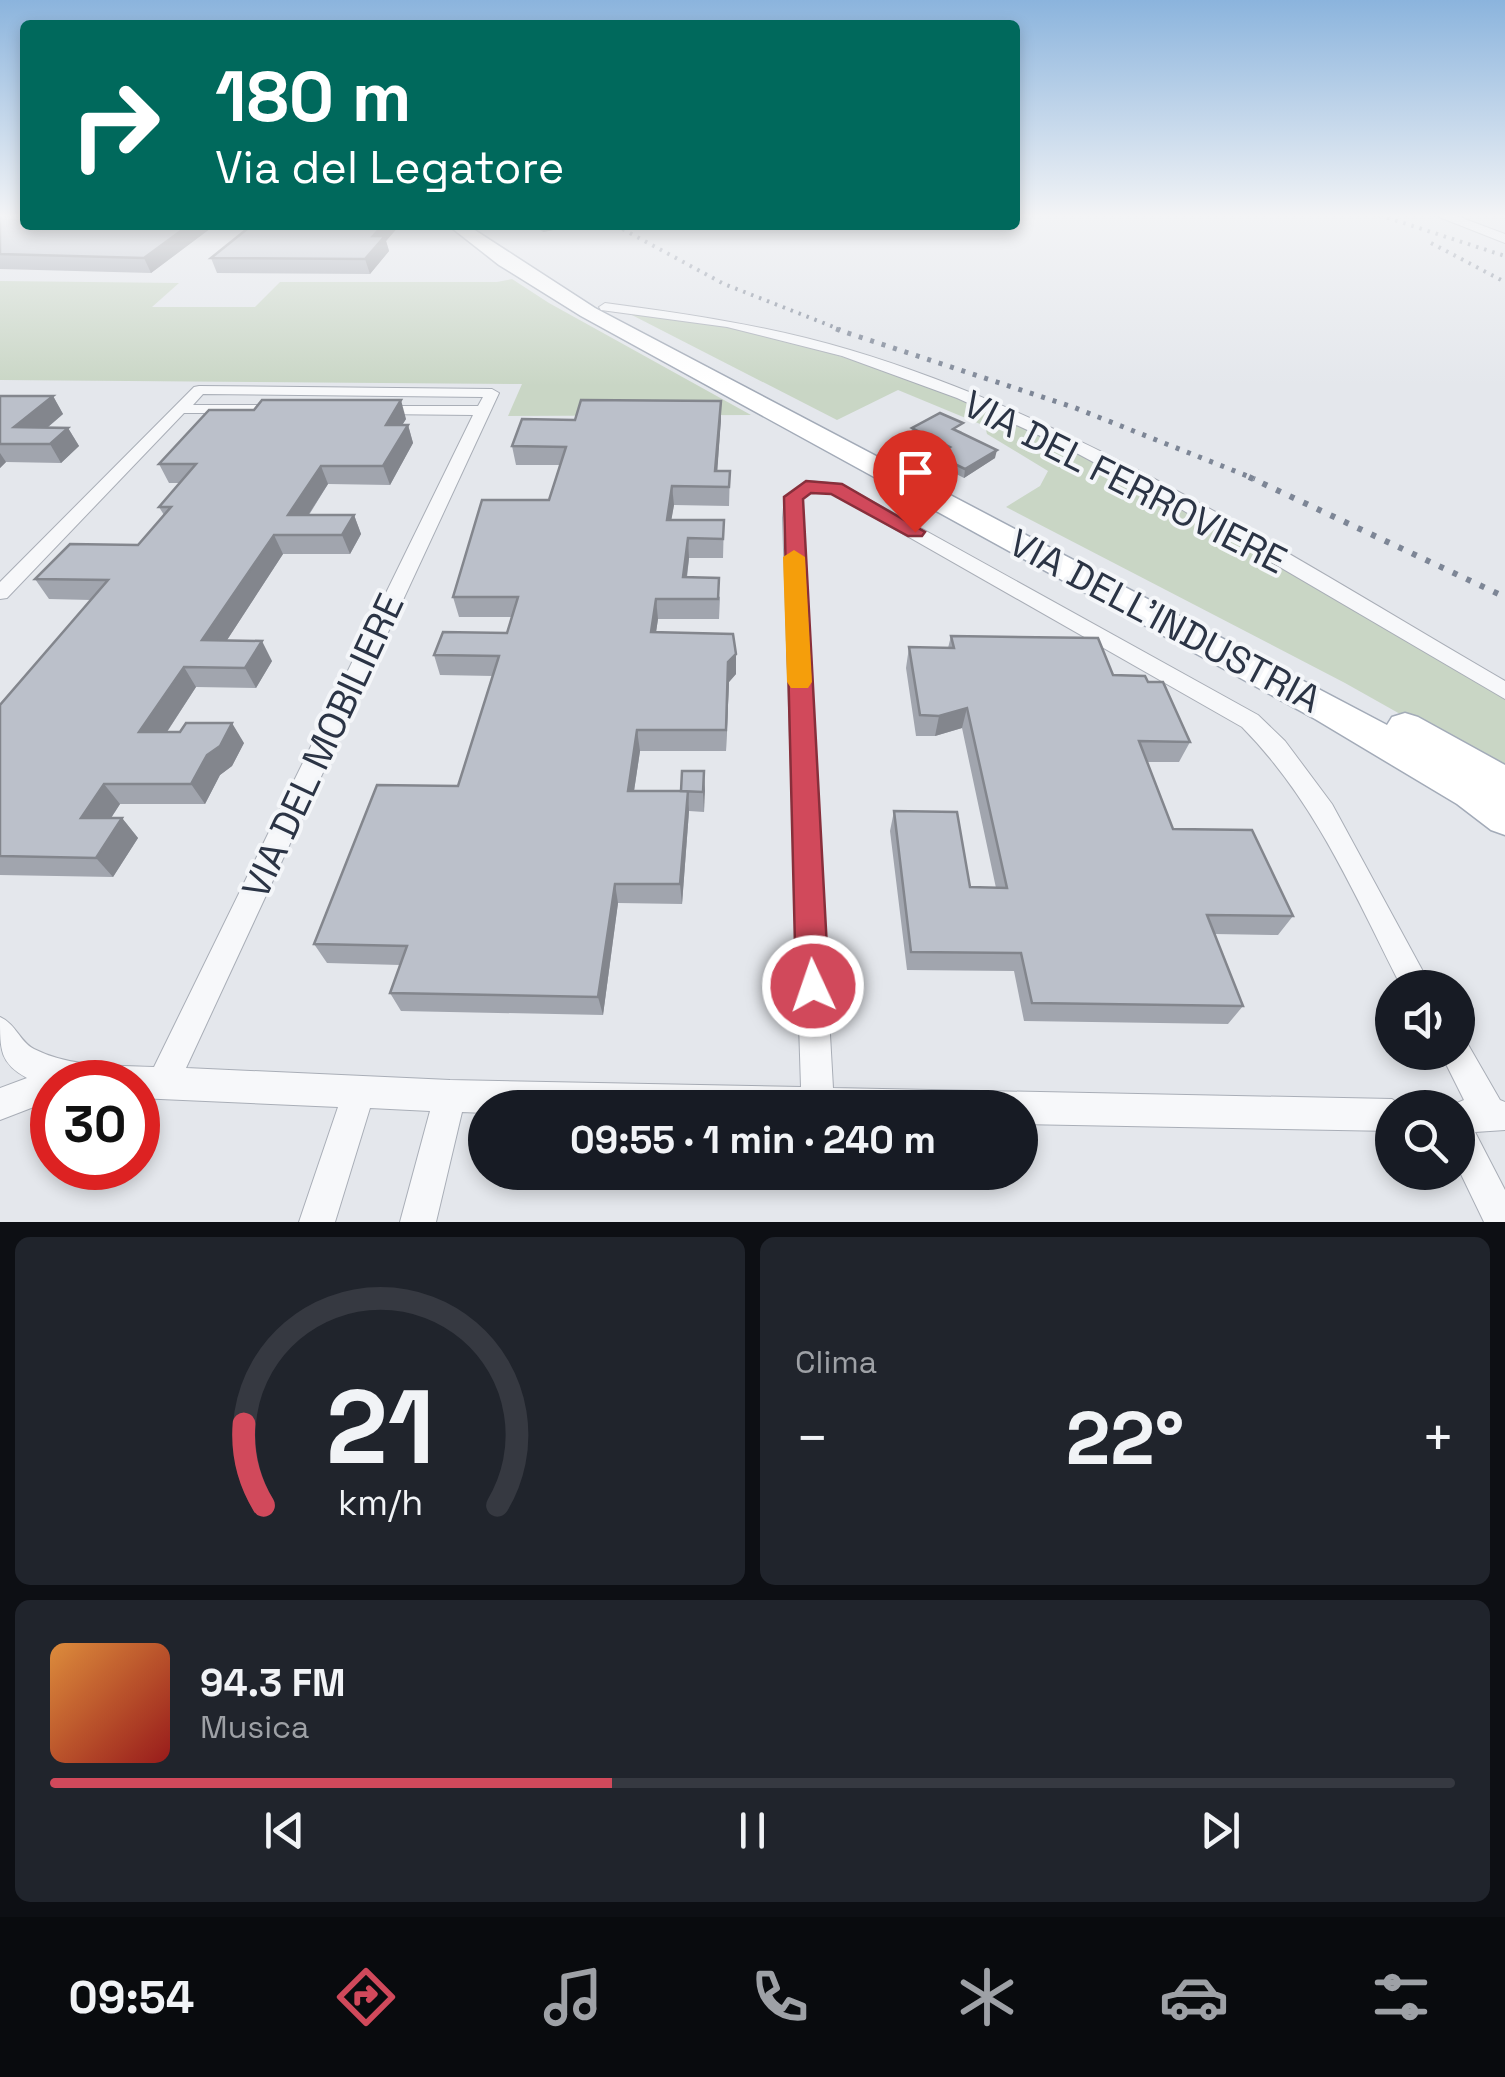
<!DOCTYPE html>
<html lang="it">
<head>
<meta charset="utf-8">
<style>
  :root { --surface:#171b24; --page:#20242c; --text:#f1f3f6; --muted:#9ea1a6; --line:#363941; --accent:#d1495b }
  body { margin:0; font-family:"Space Grotesk",sans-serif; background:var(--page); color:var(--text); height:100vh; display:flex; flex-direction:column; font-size:38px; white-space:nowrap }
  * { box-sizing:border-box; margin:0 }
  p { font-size:32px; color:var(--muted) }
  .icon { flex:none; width:55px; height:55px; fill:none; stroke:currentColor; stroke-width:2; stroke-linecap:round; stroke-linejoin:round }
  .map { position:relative; height:1222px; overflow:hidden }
  .sheet { display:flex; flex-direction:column; gap:15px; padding:15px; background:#0d0f14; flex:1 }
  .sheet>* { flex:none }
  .guide { position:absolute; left:20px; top:20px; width:1000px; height:210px; border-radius:10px; box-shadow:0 5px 15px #0003; background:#00695c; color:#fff; overflow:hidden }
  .fabs { position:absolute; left:1375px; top:970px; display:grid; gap:20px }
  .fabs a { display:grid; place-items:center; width:100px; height:100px; border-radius:50%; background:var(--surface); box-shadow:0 5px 15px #0003; font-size:50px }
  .speed { position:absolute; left:30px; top:1060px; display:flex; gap:20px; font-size:50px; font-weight:700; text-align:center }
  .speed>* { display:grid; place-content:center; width:130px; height:130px; border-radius:50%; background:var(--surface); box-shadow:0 5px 15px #0003; line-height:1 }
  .speed .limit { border:15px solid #d22; background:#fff; color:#111 }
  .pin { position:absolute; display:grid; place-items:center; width:85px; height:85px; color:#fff; margin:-102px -42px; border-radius:50% 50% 50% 0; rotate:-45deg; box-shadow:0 0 10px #0007 }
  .pin .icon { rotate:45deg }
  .me { position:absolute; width:110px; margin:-55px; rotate:357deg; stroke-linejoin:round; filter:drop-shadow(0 0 8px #0008) }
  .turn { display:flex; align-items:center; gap:35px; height:210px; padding:0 30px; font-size:45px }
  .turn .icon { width:130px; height:130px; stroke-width:2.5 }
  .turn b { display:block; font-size:70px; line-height:85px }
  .big { font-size:75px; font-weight:600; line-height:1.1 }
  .sheet .tile { flex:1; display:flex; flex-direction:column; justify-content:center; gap:15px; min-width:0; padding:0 35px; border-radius:15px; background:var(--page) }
  .sheet .dial { align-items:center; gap:0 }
  .dial svg { height:260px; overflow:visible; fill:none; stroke:var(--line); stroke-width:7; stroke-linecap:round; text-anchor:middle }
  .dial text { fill:var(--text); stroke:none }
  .song { display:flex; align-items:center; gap:30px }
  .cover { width:120px; height:120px; border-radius:15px; background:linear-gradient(135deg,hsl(30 70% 55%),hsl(0 70% 35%)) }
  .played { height:10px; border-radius:5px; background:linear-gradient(90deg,var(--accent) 40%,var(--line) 40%) }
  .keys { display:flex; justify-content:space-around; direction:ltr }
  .heat { display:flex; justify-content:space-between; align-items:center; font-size:55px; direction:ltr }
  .sheet .tiles { flex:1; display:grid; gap:15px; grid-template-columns:1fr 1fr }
  .tile:last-child { grid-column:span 2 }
  .trip { position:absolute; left:468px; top:1090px; width:570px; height:100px; border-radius:50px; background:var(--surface); box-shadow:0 5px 15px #0003; font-weight:600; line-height:100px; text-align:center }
  .tab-bar { display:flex; height:160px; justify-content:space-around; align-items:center; background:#090b0e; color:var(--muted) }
  .tab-bar .icon { width:70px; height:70px }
  .tab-bar .active { color:var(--accent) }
  .tab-bar b { font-size:45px; color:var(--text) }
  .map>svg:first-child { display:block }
</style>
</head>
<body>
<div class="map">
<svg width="1505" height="1222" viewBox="0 0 1505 1222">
  <rect width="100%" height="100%" fill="#e4e7ec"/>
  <g fill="#c9d6c5">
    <path d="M512 279 549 303 751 415 508 416 522 384 0 380V281L179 283 152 307H255L280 282H497Z"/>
    <path d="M628 313C951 343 1231 540 1505 699V773L1345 683 1006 507 1040 486 1048 471 987 434 985 426 898 390 837 420Z"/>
  </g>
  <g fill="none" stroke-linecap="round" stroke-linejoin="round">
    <defs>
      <g id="minor">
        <path d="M605 303C688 314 770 326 850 350 1084 420 1295 559 1505 681V699L1179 508 1069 449 957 398 842 356 727 327 601 310 599 307Z"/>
        <path d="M199 386 492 389 499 393 186 1068 450 1080 801 1087 783 518 785 497 807 481 841 484 1258 715 1285 741 1332 804 1432 988H1402C1355 896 1316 802 1242 727L844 500 831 493 811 491 802 499 801 518 833 1088 1392 1099 1405 1108H1392V1131L1020 1124V1108H485V1113L462 1112 436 1222H400L430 1111 370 1108 335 1222H299L338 1107 138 1098V1082H52V1100L0 1120V1088L27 1078C0 1063 0 1051 0 1017 16 1024 20 1042 34 1049 72 1068 113 1065 154 1067L473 415 378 414 371 410 378 406H478L483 397 203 394 193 405H279L286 409 279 413H184L7 598 0 599V582L194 387Z"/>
        <path d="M1458 1038 1466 1041 1500 1100 1505 1102V1130L1475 1132 1505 1190V1222H1484L1458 1168V1108H1445L1464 1100 1440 1052H1458Z"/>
      </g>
      <path id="tertiary" d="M1434 215H1454L1505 234V243Z"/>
      <path id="primary" d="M448 225H467L595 308 1387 725 1392 717 1405 713 1418 717 1505 765V835L1491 830 1457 804 1315 719 581 316 499 265Z"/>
    </defs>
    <use href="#minor" stroke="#a9aeb7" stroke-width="2"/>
    <use href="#tertiary" stroke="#a9aeb7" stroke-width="2"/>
    <use href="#primary" stroke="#a3abb8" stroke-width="3"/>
    <use href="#minor" fill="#f7f8fa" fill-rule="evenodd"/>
    <use href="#tertiary" fill="#f7f8fa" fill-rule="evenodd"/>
    <use href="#primary" fill="#fff" fill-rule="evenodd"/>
    <g stroke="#7d8696" stroke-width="4" stroke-dasharray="2.5 6" stroke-linecap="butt">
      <path d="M1379 215 1505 256"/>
      <path d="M615 225 724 284 844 331"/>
      <path d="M1431 243 1505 282"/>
    </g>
    <path stroke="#7d8696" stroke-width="5" stroke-dasharray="4 8" stroke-linecap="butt" d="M836 329 1073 407 1255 479"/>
    <path stroke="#7d8696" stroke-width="6" stroke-dasharray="5 10" stroke-linecap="butt" d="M1249 477 1505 597"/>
  </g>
  <g fill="#a1a5ae">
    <path d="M0 215 215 225 151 273 0 269Z"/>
    <path d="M252 225H399V226L386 241 389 251 370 274 217 273 211 258Z"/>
    <path d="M533 225H579L543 232Z"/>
    <path d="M0 396H53L63 414 47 428H68L79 446 61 463 6 462 0 468Z"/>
    <path d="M406 419 402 425H408L413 443 390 485 328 484 309 515H354L361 534 350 554H283L227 640 272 661 256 688 196 687 167 732 244 743 232 766 220 775 205 804H120L111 818H122L138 838 113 877 0 875V705L91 600 49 599 35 579 138 545 164 515 159 507 180 483H169L159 464Z"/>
    <path d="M721 419 717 471H730L729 506 674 505 671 520H724L723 558H689L687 578 720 597 719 619H658L656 632 736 654V674L729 682 726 751H640L634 791H681L704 771V812L689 811 682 904 618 903 603 1015 401 1011 390 993 400 965 327 963 314 944 458 786 493 676 440 675 434 655 507 633 512 617H459L453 597 549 500 560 465H516L512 446Z"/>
    <path d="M912 428 962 431 960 432 995 458 964 478 935 463 936 455 942 452 911 436Z"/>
    <path d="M951 636 1148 682 1190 742 1179 762H1147L1173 829 1293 916 1278 935 1214 934 1243 1006 1228 1024 1024 1021 1014 971 907 970 890 831 894 811 970 887 996 888 962 728 935 736H916L906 668 909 647 948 648Z"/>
  </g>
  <g fill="#83868d">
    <path d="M189 225H215L151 273 144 258Z"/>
    <path d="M383 225 399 226 386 241 389 251 370 274 365 259 373 236Z"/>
    <path d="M542 225H579L543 232Z"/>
    <path d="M53 396 63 414 28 444 14 427Z"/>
    <path d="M401 400 406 419 391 443 386 425Z"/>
    <path d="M721 401V419L716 489 715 471Z"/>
    <path d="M408 425 413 443 390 485 383 466Z"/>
    <path d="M68 428 79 446 61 463 50 444Z"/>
    <path d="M997 450 995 458 964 478 965 469Z"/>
    <path d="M0 453 6 462 0 468Z"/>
    <path d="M321 466 328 484 296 534 288 515Z"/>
    <path d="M672 486 674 505 668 539 667 520Z"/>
    <path d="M354 515 361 534 350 554 342 535Z"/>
    <path d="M274 535 283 554 214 660 202 640Z"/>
    <path d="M688 538 689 558 684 597 683 577Z"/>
    <path d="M656 599 658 619 653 652 651 632Z"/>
    <path d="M262 641 272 661 256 688 245 668Z"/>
    <path d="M736 654V674L729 682 726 751 728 662Z"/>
    <path d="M184 667 196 687 153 753 139 732Z"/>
    <path d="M967 708 962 728 935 736 939 716Z"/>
    <path d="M232 723 244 743 232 766 220 775 205 804 191 784 207 755Z"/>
    <path d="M637 730 640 751 631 811 628 791Z"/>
    <path d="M704 771 705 791 704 812 703 792Z"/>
    <path d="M104 784 120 804 98 838 81 818Z"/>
    <path d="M688 791 689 811 682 904 680 884Z"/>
    <path d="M122 818 138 838 113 877 96 858Z"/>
    <path d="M615 884 618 903 603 1015 598 997Z"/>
  </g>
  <g fill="#bbc0ca" stroke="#83868d" stroke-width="2.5">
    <path d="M0 215H25V225H189L144 258 0 254Z"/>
    <path d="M252 225H383L373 236H385L365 259 211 258Z"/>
    <path d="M0 396H53L14 427 68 428 50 444H0Z"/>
    <path d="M262 400H401L386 425H408L383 466H321L288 515H354L342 535H274L202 640 262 641 245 668 184 667 139 732H180L186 723H232L220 746 207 755 191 784H104L81 818H122L96 858 0 856V705L108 580 35 579 70 544 138 545 171 507H159L196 464H159L209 410H254Z"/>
    <path d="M581 400 721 401 715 471H730L729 487 672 486 667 520H724L723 539 688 538 683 577 719 578 718 599H656L651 632 733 634 736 654 728 662 726 730H637L628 791H688L680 884H615L598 997 390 993 407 946 314 944 377 785 458 786 499 656 434 655 443 632 507 633 518 597H453L482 500H549L566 447 512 446 522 419 575 420Z"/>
    <path d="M940 413 963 423 953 429 997 450 965 469 936 455 950 447 912 428Z"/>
    <path d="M951 636 1098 638 1113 675 1145 676 1148 682H1163L1190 742 1139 741 1173 829 1252 830 1293 916 1207 915 1243 1006 1032 1003 1021 953 911 952 894 811 957 812 970 887 1007 888 967 708 939 716 920 715 909 647 954 648Z"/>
    <path d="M682 771H704L703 792 681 791Z"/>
  </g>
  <linearGradient id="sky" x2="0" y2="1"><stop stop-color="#8bb4dd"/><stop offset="0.56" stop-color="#f3f4f6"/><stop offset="1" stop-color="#f3f4f6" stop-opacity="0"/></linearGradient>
  <rect width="1505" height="386" fill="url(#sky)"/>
  <path fill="#d1495b" stroke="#882f3b" stroke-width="2.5" d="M806 481 842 484 925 532 922 536H908L831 494 811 493 803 499 829 986 825 997 813 1002 801 997 796 986 784 497Z"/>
  <path fill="#f59e0b" d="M794 550 805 557 812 682 808 688H791L787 682 783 557Z"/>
  <g text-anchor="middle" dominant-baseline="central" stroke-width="8" stroke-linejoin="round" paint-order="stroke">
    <g font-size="38" fill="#2b3445" stroke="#f4f6f9">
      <text transform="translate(1125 482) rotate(27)">VIA DEL FERROVIERE</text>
      <text transform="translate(1165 621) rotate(28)">VIA DELL'INDUSTRIA</text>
      <text transform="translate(323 746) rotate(-65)">VIA DEL MOBILIERE</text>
    </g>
  </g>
</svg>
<div class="fabs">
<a><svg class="icon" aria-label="sound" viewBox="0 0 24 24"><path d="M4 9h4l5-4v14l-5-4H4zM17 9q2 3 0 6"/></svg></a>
<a><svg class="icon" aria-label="search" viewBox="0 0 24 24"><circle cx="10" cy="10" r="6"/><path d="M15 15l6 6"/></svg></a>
</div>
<div class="speed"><div class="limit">30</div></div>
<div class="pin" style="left:915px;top:532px;background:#d93025"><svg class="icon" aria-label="arrive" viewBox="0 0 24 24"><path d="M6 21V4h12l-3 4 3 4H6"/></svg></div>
<svg class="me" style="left:813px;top:986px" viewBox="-20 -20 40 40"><circle r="17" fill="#d1495b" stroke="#fff" stroke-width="3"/><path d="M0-11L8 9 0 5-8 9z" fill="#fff"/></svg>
<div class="trip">09:55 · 1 min · 240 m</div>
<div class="guide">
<div class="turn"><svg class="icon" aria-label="right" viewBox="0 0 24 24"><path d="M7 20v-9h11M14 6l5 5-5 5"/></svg><div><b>180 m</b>Via del Legatore</div></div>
</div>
</div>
<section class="sheet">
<div class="tiles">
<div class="tile dial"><svg viewBox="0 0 100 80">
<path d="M14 69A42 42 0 1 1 86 69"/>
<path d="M14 69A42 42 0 0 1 8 44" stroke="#d1495b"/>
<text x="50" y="56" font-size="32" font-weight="700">21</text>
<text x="50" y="72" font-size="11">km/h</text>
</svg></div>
<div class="tile"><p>Clima</p>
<div class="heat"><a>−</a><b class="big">22°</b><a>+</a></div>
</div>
<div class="tile">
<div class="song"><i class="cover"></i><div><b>94.3 FM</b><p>Musica</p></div></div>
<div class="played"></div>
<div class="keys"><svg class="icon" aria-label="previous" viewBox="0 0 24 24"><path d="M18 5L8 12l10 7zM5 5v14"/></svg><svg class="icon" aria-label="pause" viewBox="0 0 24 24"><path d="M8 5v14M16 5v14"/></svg><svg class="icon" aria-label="next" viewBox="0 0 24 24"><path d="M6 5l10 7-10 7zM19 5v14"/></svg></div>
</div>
</div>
</section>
<nav class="tab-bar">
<b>09:54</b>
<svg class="icon active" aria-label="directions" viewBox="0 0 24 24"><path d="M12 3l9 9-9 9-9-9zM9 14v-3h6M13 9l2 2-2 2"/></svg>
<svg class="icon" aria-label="music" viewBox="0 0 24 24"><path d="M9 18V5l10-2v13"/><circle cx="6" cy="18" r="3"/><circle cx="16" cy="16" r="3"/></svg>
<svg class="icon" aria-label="phone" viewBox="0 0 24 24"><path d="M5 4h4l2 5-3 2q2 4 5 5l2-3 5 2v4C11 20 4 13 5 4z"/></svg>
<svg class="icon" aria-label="climate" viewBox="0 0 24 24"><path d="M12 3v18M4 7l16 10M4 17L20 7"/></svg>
<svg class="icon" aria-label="car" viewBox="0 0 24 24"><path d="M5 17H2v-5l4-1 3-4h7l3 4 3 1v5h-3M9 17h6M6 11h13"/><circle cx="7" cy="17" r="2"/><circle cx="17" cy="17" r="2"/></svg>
<svg class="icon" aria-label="filters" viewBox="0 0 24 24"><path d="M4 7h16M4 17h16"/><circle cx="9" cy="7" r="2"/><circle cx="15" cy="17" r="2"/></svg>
</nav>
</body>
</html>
